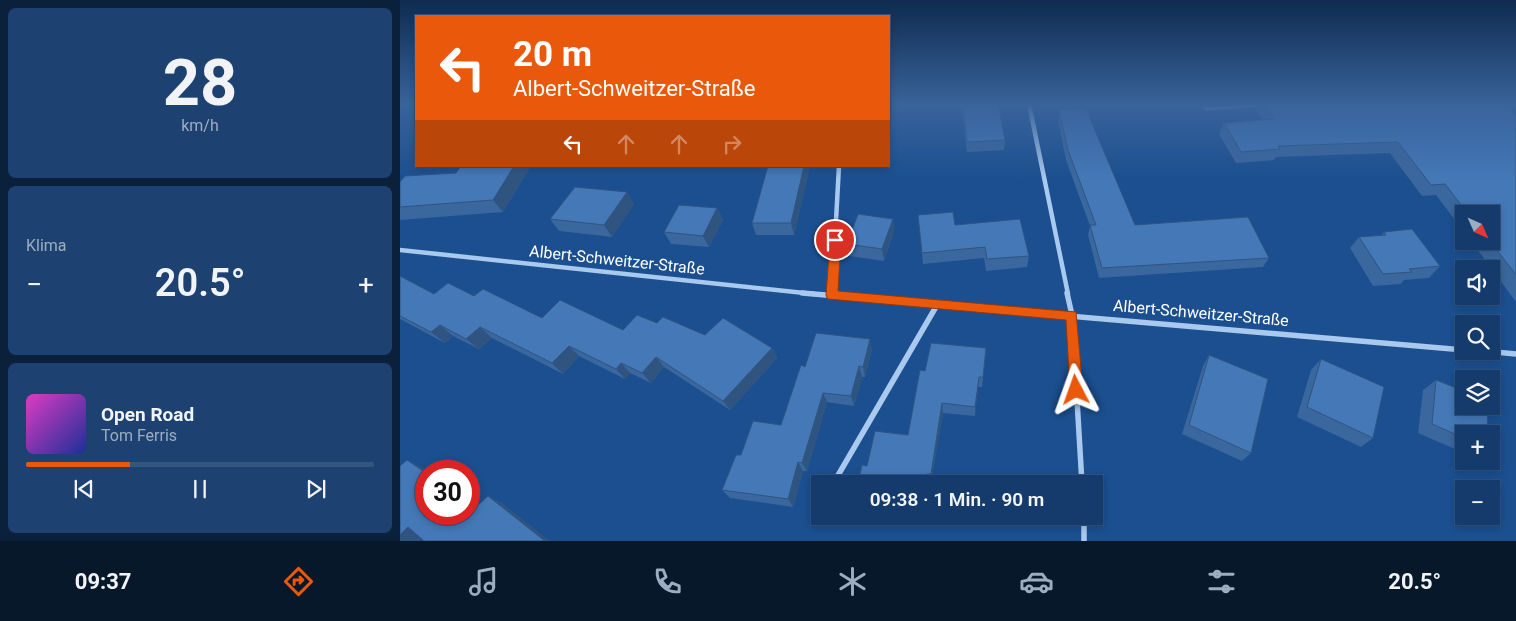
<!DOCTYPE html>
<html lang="de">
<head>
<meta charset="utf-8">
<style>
  :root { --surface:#143b6b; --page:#1d4271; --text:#f1f3f6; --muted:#9dadc1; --line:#33557e; --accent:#ea580c }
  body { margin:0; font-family:Roboto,sans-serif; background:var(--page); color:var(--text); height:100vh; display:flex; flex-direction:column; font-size:19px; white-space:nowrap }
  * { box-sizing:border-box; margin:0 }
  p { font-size:16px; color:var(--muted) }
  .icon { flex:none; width:28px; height:28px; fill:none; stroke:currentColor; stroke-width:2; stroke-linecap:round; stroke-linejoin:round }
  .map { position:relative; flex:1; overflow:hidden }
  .drawer { display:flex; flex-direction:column; gap:8px; padding:8px; background:#0b203b; width:400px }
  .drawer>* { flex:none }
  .guide { position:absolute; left:15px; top:15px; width:475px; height:152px; border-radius:0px; box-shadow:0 2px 8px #0003,0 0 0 1px var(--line); background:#ea580c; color:#fff; overflow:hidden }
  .needle { width:32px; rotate:135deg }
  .buttons { position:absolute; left:1055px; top:205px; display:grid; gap:10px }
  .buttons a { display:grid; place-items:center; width:45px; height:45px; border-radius:0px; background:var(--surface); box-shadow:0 2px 8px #0003,0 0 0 1px var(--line); font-size:25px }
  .speed { position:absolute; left:15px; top:460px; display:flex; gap:10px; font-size:25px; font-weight:700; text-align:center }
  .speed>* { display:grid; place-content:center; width:65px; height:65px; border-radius:50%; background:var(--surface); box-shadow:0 2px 8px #0003,0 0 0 1px var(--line); line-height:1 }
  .speed .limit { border:8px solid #d22; background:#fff; color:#111 }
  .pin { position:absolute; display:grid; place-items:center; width:42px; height:42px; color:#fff; margin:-21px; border:2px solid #fff; border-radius:50%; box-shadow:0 1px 5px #0007 }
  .me { position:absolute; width:55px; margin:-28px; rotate:356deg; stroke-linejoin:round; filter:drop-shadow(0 0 4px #0008) }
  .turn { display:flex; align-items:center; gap:18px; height:105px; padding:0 15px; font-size:22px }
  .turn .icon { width:65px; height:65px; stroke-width:2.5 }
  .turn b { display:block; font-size:35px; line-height:42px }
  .lanes { display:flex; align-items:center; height:48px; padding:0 15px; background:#0003; justify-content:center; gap:25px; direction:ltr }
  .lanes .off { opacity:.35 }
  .big { font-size:38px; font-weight:600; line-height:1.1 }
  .drawer .card { flex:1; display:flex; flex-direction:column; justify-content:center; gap:8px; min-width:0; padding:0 18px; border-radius:8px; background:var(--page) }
  .drawer .dial { align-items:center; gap:0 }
  .dial b { font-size:65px; line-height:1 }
  .song { display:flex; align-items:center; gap:15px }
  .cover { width:60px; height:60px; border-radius:8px; background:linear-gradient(135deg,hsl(310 70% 55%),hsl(230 70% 35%)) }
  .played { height:5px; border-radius:2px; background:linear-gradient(90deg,var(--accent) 30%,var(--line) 30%) }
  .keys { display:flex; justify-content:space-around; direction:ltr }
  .heat { display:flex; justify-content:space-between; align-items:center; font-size:28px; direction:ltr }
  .trip { position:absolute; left:411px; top:475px; width:292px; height:50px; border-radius:0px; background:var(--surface); box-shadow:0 2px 8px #0003,0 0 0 1px var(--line); font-weight:600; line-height:50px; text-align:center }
  .tabs { display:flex; height:80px; justify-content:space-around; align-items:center; background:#08182b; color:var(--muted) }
  .tabs .icon { width:35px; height:35px }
  .tabs .current { color:var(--accent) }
  .tabs b { font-size:22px; color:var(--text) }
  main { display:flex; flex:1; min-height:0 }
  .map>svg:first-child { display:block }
</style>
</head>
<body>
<main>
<section class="drawer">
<div class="card dial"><b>28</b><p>km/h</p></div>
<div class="card"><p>Klima</p>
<div class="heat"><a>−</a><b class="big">20.5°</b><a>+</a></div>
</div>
<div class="card">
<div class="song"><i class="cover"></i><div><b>Open Road</b><p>Tom Ferris</p></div></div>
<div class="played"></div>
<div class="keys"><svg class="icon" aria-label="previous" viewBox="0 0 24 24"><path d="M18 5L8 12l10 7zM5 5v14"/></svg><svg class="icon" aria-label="pause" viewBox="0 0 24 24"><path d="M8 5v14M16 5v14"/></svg><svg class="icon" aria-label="next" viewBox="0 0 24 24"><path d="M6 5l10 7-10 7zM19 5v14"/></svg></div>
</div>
</section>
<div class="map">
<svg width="1116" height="541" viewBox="0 0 1116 541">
  <rect width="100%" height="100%" fill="#1b4f8f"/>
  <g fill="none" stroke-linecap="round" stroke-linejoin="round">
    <g stroke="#a9c9ee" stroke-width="3">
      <path d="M803 104 806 109 862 105"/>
      <path d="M1104 107 1114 104"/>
    </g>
    <g stroke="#a9c9ee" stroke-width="4.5">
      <path d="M629 104 668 294"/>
      <path d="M0 250 414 294"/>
      <path d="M432 294 439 166"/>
    </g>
    <g stroke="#a9c9ee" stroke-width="5.5">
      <path d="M402 293 1064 350"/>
      <path d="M667 293 672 315 682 484"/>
      <path d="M432 296V293"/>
      <path d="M1084 351 1116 354"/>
      <path d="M433 484 537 305"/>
      <path d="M418 510 420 507"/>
      <path d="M684 516V541"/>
    </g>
  </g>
  <g fill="#3a679d">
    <path d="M561 104H598L605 140 604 150 567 152Z"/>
    <path d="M858 104H1106L1116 115V302L1071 241H1091V214H1064V232L1036 195 1022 196 990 153 876 157 874 160 836 163 819 134 824 123 863 120 856 109Z"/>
    <path d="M659 110 735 225 869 258 863 267 699 278 688 235 690 226 666 160 658 119Z"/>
    <path d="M61 166H126L129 169 103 212 0 220V182L56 173Z"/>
    <path d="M368 166H409L408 174 394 235H356L352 223Z"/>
    <path d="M234 204 212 237 159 231 150 219Z"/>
    <path d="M317 208 323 220 309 247 271 244 264 232Z"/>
    <path d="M518 215 555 225 629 256 627 267 586 271 584 258 523 264Z"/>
    <path d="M493 219 494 231 484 261 449 256 447 244Z"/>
    <path d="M984 232 1040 266 1029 278 1004 280 1001 284 973 286 950 248 959 237 981 236Z"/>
    <path d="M0 276 34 294 74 296 142 318 223 330 257 323 305 335 372 348 377 358 330 410 264 367 251 383 230 373 225 379 179 356 163 374 92 338 79 349 53 336 45 343 0 319Z"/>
    <path d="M472 349 465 377H462L454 406 427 402 407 471H403L393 507 330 498 322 490 341 455 381 425 405 367Z"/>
    <path d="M809 355 851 453 842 461 782 434 803 366Z"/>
    <path d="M585 359 582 387H578L575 416 543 413 531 482 467 466 508 435 525 371Z"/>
    <path d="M921 359 973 438 961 447 897 417 911 370Z"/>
    <path d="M1036 380 1064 434V453L1018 433 1023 390Z"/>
    <path d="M507 516H522V518Z"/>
  </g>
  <g fill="#305480">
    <path d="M114 166H126L129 169 103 212 93 200Z"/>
    <path d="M404 166H409L408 174 394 235 391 223Z"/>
    <path d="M227 192 234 204 212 237 204 225Z"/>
    <path d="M317 208 323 220 309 247 303 236Z"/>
    <path d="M493 219 494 231 484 261 482 249Z"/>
    <path d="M40 325 53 336 45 343 31 332Z"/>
    <path d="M80 327 92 338 79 349 66 339Z"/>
    <path d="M470 339 472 349 465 377 463 367Z"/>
    <path d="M169 346 179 356 163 374 152 363Z"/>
    <path d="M372 348 377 358 330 410 323 401Z"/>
    <path d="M256 357 264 367 251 383 242 373Z"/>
    <path d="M221 363 230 373 225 379 216 369Z"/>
    <path d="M459 366 462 377 454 406 451 396Z"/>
    <path d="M579 377 578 387 575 416V407Z"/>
    <path d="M423 393 427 402 407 471 402 463Z"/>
    <path d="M542 403 543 413 531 482V474Z"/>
    <path d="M7 460 23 468 28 471H26V473Z"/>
    <path d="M398 462 403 471 393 507 388 499Z"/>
    <path d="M527 474V484H525Z"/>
    <path d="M88 496 102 503 150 541H145Z"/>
    <path d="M69 500 90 515 75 508 69 504Z"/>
    <path d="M8 527 26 534 19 541H0V535Z"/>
  </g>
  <g fill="#4478b7" stroke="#305480">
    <path d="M563 104H598L605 140 567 142Z"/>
    <path d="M865 104H1106L1116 115V275L1090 241H1091V214H1068L1045 184 1031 185 998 142 878 146 880 149 841 152 824 123 874 119Z"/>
    <path d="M686 109 735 225 848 217 869 258 702 268 690 225H696L668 150 659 110Z"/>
    <path d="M61 166H114L93 200 0 207V182L5 176 56 173Z"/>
    <path d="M368 166H404L391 223H352Z"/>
    <path d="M175 187 227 192 204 225 150 219Z"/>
    <path d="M279 205 317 208 303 236 264 232Z"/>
    <path d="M553 212 555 225 620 219 629 256 587 259 585 247 522 253 518 215Z"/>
    <path d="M458 214 493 219 482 249 447 244Z"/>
    <path d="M1012 229 1040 266 1009 269 1012 272 983 274 959 237 986 235 984 232Z"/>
    <path d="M0 276 34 294 48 283 74 296 83 289 142 318 160 300 223 330 237 315 257 323 263 317 305 335 323 318 372 348 323 401 256 357 242 373 221 363 216 369 169 346 152 363 80 327 66 339 40 325 31 332 0 316Z"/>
    <path d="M416 333 470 339 463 367 459 366 451 396 423 393 402 463 398 462 388 499 322 490 336 455H341L353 421 381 425 401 365 405 367Z"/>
    <path d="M531 343 586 348 583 377H579L575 407 542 403 531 474H527L525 484H458L462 465 467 466 475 431 508 435 520 370 525 371Z"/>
    <path d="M809 355 868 379 851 453 789 425Z"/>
    <path d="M921 359 984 387 973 438 907 407Z"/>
    <path d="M1036 380 1064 391V406H1088L1087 434H1064V438L1032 424Z"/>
    <path d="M7 460 26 473V514H69V504L75 508 88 496 145 541H24L8 527 0 535V466Z"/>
  </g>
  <linearGradient id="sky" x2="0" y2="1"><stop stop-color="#0f2b4f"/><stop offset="0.58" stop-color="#39639b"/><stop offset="1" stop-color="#39639b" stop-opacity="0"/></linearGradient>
  <rect width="1116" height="180" fill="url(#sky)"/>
  <path fill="#ea580c" stroke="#983908" d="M435 236 441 240 438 291 676 312 683 390 681 394 676 396 672 394 670 390 666 320 428 299 426 296 430 240Z"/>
  <g text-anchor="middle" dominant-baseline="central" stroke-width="5" stroke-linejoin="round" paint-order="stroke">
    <g font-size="16" fill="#fff" stroke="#1b4f8f">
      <text transform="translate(217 260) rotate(6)">Albert-Schweitzer-Straße</text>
      <text transform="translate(801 313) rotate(5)">Albert-Schweitzer-Straße</text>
    </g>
  </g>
</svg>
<div class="buttons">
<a><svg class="needle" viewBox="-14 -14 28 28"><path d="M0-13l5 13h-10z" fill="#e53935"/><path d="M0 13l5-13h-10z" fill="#9dadc1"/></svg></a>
<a><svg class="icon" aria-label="sound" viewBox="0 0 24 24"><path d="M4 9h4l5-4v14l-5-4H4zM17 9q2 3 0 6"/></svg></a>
<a><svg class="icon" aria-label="search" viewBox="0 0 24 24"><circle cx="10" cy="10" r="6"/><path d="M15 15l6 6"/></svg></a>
<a><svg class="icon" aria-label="layers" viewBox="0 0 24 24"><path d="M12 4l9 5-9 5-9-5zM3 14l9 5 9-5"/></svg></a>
<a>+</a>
<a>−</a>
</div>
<div class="speed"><div class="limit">30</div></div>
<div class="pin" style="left:435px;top:240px;background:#d93025"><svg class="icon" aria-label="arrive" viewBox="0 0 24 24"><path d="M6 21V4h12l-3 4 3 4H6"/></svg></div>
<svg class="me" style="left:676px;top:390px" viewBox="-20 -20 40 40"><path d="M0-17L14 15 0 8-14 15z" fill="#ea580c" stroke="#fff" stroke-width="4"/></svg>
<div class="trip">09:38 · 1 Min. · 90 m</div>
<div class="guide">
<div class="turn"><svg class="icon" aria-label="left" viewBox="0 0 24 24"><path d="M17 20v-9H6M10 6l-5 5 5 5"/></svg><div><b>20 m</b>Albert-Schweitzer-Straße</div></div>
<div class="lanes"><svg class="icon" aria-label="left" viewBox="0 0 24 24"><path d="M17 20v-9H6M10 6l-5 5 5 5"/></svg><svg class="icon off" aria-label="ahead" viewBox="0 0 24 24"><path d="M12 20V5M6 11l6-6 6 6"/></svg><svg class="icon off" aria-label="ahead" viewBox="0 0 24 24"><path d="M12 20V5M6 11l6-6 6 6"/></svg><svg class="icon off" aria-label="right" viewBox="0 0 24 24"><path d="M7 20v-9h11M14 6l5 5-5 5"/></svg></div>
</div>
</div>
</main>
<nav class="tabs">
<b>09:37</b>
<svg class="icon current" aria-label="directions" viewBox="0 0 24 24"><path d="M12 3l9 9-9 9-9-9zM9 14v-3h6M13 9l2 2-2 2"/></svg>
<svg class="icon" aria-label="music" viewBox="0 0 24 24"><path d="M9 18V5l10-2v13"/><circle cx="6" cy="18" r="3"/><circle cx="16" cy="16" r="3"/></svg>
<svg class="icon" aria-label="phone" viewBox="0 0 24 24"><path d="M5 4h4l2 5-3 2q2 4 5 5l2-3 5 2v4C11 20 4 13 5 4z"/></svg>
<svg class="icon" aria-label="climate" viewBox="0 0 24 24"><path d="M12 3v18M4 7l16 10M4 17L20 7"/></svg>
<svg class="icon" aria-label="car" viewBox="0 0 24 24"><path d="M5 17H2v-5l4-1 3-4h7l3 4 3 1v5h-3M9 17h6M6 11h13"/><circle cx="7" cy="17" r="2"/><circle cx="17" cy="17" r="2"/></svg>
<svg class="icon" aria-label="filters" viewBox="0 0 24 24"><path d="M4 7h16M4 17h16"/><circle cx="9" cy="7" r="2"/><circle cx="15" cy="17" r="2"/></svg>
<b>20.5°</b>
</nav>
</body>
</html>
